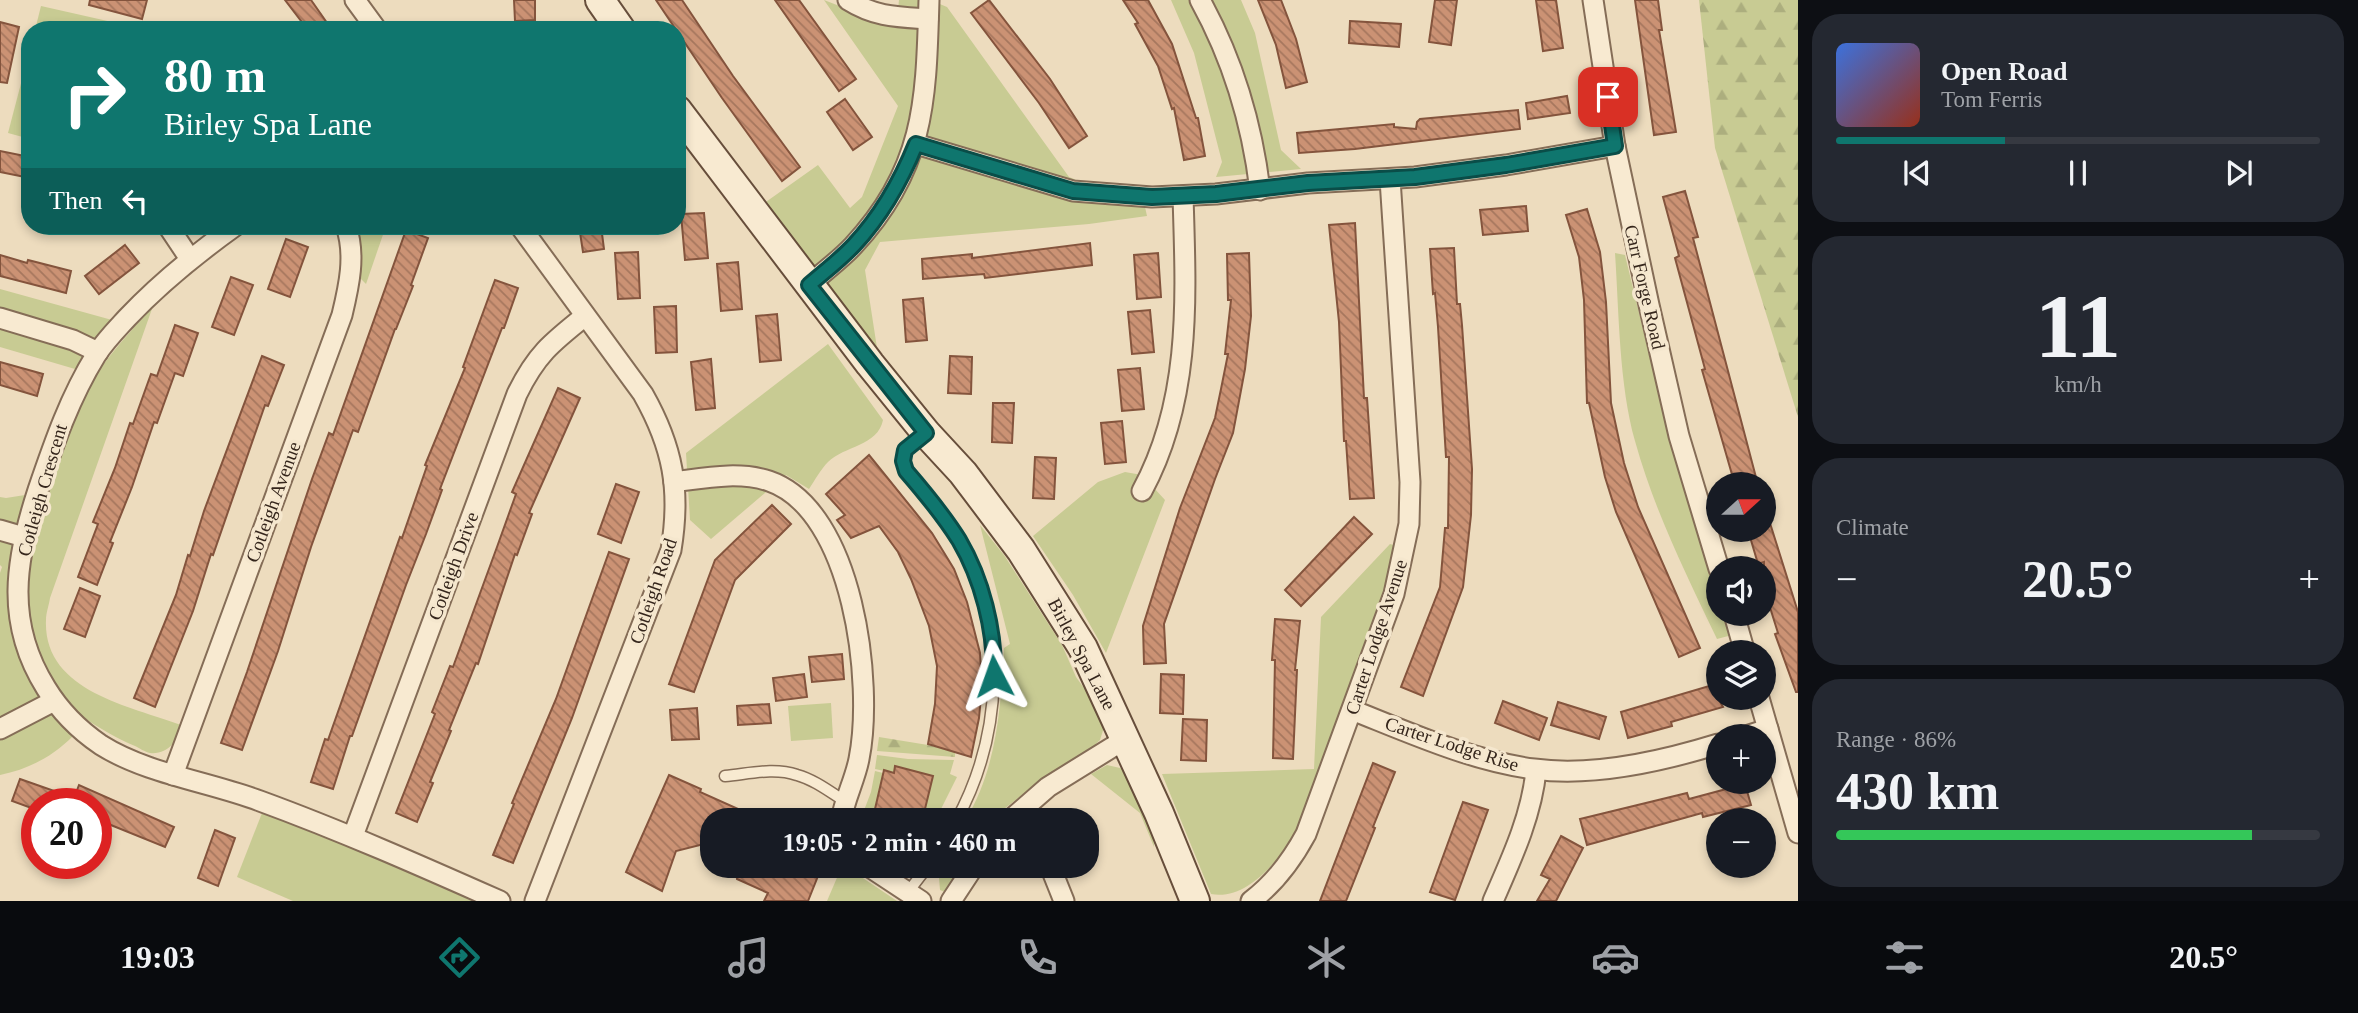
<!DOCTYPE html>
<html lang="en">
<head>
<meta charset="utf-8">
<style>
  :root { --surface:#171b24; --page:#242831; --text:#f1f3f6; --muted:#9ea1a6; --line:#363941; --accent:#0f766e }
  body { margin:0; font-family:Georgia,serif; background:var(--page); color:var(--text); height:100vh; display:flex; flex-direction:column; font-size:26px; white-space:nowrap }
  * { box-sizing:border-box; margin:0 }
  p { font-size:23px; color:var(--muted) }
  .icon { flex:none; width:38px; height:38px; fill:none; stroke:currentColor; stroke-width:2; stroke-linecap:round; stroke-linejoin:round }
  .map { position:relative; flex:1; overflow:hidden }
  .side { display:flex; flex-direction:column; gap:14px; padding:14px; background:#0d0f14; width:560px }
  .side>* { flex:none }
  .banner { position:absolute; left:21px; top:21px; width:665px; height:214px; border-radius:28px; box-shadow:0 4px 10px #0003; background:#0f766e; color:#fff; overflow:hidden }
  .needle { width:46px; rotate:69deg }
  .fabs { position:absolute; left:1706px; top:472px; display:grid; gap:14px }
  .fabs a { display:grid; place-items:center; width:70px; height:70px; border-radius:50%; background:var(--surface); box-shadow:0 4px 10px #0003; font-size:35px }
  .speed { position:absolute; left:21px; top:788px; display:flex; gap:14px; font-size:35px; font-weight:700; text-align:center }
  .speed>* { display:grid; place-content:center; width:91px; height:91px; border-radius:50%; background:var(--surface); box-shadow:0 4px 10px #0003; line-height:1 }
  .speed .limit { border:10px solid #d22; background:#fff; color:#111 }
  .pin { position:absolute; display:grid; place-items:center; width:60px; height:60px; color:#fff; margin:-30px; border-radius:14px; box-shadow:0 4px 10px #0006 }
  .me { position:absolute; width:77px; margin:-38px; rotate:356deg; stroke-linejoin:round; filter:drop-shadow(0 0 5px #0008) }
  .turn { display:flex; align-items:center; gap:24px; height:147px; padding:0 28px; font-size:32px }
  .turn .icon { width:91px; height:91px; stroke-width:2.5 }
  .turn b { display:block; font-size:49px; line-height:60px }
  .then { display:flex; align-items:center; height:66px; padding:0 28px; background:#0003; gap:14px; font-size:26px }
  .big { font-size:52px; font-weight:800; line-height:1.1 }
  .side .widget { flex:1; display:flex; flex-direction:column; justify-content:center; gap:10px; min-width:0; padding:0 24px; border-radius:28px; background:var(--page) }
  .side .dial { align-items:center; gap:0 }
  .dial b { font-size:91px; line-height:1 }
  .song { display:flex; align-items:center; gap:21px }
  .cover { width:84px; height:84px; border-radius:10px; background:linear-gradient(135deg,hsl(220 70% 55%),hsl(10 70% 35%)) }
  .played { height:7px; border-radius:4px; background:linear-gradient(90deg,var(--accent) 35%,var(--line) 35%) }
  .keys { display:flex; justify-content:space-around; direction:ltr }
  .heat { display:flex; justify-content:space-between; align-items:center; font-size:38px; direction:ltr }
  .charge { height:10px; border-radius:5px; background:linear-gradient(90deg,#34c759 86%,var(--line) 0) }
  .trip { position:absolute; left:700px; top:808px; width:399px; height:70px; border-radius:28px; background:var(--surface); box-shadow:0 4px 10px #0003; font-weight:800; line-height:70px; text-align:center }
  .tabs { display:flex; height:112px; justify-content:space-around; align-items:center; background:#090b0e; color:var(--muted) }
  .tabs .icon { width:49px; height:49px }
  .tabs .on { color:var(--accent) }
  .tabs b { font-size:32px; color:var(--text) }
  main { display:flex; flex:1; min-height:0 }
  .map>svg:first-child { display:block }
</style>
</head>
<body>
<main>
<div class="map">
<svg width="1798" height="901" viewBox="0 0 1798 901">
  <defs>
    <pattern id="forest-firs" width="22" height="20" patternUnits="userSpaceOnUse" patternTransform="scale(1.75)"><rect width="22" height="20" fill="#c8cb93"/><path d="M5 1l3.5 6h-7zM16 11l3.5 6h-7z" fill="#acae7e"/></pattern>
    <pattern id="building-back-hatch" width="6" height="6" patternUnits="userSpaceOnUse" patternTransform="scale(1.75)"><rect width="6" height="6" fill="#cb9274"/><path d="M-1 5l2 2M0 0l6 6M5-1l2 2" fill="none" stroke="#a6775e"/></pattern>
  </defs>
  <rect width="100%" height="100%" fill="#eddcbe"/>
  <g fill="#c8cb93">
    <path d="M824 0 896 28 899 0H930L947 7 1069 177 1145 207 1147 216 1089 224 880 242 865 270 877 348 763 204 818 165 850 208 862 197 898 106Z"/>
    <path d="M1171 0H1241L1255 33 1281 150 1301 169 1216 177 1222 162 1194 53Z"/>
    <path d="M41 6 143 29 35 30Z"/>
    <path d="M30 49V139L8 133Z"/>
    <path d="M353 226H386L366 284 359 277Z"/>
    <path d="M1615 253 1625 255 1669 437 1718 594V614H1725L1732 635 1717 639C1686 574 1654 510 1635 441 1619 384 1619 312 1615 253Z"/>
    <path d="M0 289 112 320 75 369 0 347Z"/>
    <path d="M153 306 50 598C49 605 46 613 46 620 43 691 129 706 181 725 180 740 167 755 150 753 145 752 139 748 135 746 111 736 73 714 57 693 52 686 49 676 45 669 14 605 33 536 53 473 60 451 67 428 76 408 95 369 125 338 153 306Z"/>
    <path d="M828 344 883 420C878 446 844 446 828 462 821 469 815 480 809 489L786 475 711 539 690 520 686 453Z"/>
    <path d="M1125 472 1142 475 1165 500 1106 653 1073 595 1033 536 1098 482Z"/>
    <path d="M25 495C8 554 0 623 29 680 41 701 56 719 73 736 52 757 29 769 0 775V573L2 567 0 565V497L6 498Z"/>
    <path d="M980 525 1004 555 1062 645 1076 677 1103 714 1105 724 1100 740 1084 755 1034 786 1000 812 994 821H965C997 769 1001 706 1004 648L1010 644Z"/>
    <path d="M1390 544 1397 546 1387 586 1298 831C1281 856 1249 901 1211 894L1162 774 1314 769 1321 617Z"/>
    <path d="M831 703 833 738 791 741 788 706Z"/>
    <path d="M877 755 908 759 954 760 950 774 957 777 935 821 923 817 933 776 896 767 894 773 875 769Z"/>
    <path d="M1107 765 1120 768 1131 773 1153 822 1154 847 1140 813 1091 774Z"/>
    <path d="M875 771 883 773 875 809 891 813 883 819 860 821 871 792Z"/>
    <path d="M262 813 377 858 474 901H293L237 877Z"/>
    <path d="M842 866H845L897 901H827Z"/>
    <path d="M938 866H963L947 893 940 890Z"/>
  </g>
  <g fill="url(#forest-firs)">
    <path d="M1699 0H1798V417L1715 148Z"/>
    <path d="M879 737 928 745 955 752V757L877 751Z"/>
  </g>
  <g fill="url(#building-back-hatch)" stroke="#84543d" stroke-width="2">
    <path d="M90 0H147L142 19 89 5Z"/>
    <path d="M285 0H311L332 30H308Z"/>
    <path d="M514 0H535V20L515 21Z"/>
    <path d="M656 0H682L733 76 800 167 782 181 722 98Z"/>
    <path d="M775 0H799L856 79 839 91Z"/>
    <path d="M989 0 1050 79 1087 136 1069 148 1039 103 971 13Z"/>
    <path d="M1123 0H1148L1172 44 1196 118H1198L1205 156 1184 160 1174 108 1172 109 1158 66 1135 24 1138 23Z"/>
    <path d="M1258 0H1281L1296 39 1307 82 1286 88 1276 45Z"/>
    <path d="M1435 0H1457L1451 45 1429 42Z"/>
    <path d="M1536 0H1556L1563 48 1543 51Z"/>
    <path d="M1635 0H1658L1662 30H1659L1676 132 1654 135Z"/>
    <path d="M1350 21 1401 24 1399 47 1349 43Z"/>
    <path d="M0 22 19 27 7 83 0 82Z"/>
    <path d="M1567 96 1570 113 1528 119 1526 103Z"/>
    <path d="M845 99 872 137 853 150 827 112Z"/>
    <path d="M1518 110 1520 129 1355 149 1299 153 1297 133 1394 124V127L1416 129 1417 122 1420 119Z"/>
    <path d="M0 151 30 157V178L0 172Z"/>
    <path d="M1685 191 1698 237 1693 238 1758 485H1735L1702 370 1705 369 1675 258 1679 256 1663 197Z"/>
    <path d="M1526 206 1528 231 1483 235 1480 210Z"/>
    <path d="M1587 209 1600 252 1606 302 1611 403 1624 463 1638 507 1700 648 1679 657 1616 512 1605 477 1589 403H1587L1584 300 1579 257 1566 215Z"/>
    <path d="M704 213 708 258 685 260 681 214Z"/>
    <path d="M1355 223 1364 398H1367L1374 498 1350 499 1346 441H1344L1339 322 1329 225Z"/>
    <path d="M579 226H601L604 249 583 252Z"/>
    <path d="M406 230 428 238 411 285 413 286 396 329H395L358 432 353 430 311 547 278 651 242 750 221 743 247 672 312 479 329 433 333 435Z"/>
    <path d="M286 239 308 247 290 297 268 289Z"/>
    <path d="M1090 243 1092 265 985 278 984 274 923 279 922 259 972 254V258Z"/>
    <path d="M125 245 139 263 99 294 85 276Z"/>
    <path d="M1454 248 1457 304H1460L1462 325 1472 469 1471 515 1463 587 1423 696 1401 687 1440 587 1445 528H1448L1449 457H1446L1438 327 1435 293 1433 294 1430 249Z"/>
    <path d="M638 252 640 298 618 299 615 253Z"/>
    <path d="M1158 253 1161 297 1137 299 1134 255Z"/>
    <path d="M1249 253 1251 316 1245 369 1233 433 1215 479 1164 624 1166 663 1144 664 1143 626 1180 508 1215 418 1221 389 1228 354H1225L1231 300H1228L1227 254Z"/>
    <path d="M0 255 27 263 28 260 71 271 66 293 0 276Z"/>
    <path d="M738 262 742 309 721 311 717 264Z"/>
    <path d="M231 277 253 285 234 335 212 327Z"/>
    <path d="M495 280 518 288 504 328H502L440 489 442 490 426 534 406 585 352 736H350L333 789 311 782 325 739 328 740 400 537 402 538 427 466 425 465 465 368 463 367Z"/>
    <path d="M923 298 927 340 906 342 903 300Z"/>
    <path d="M676 306 677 352 656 353 654 307Z"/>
    <path d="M1150 310 1154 352 1132 354 1128 312Z"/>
    <path d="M777 314 781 360 760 362 756 316Z"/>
    <path d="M175 325 198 333 183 376 175 373 157 423 154 422 132 487 110 542 113 543 97 585 78 577 98 524 93 522 115 468 130 423 133 424 151 374 157 376Z"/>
    <path d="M262 356 284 365 268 406 265 405 213 555 211 554 193 611 155 707 134 698 176 595 188 555 190 556 204 511Z"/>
    <path d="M950 356 972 357 971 394 948 393Z"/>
    <path d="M711 359 715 408 696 410 691 362Z"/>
    <path d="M0 362 43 374 37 396 0 385Z"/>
    <path d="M1140 368 1144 409 1122 411 1118 370Z"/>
    <path d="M558 388 580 398 529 513 532 514 517 555 515 554 478 664 476 663 449 730 451 731 430 782 433 783 417 822 396 813 435 714 432 712 450 666 453 667 497 547 516 494 512 492Z"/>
    <path d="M993 403H1014L1012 443 992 442Z"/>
    <path d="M1122 421 1126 462 1105 464 1101 423Z"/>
    <path d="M869 455 932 533 954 569 967 602 980 653 982 686 979 718 971 757 928 744 935 704 937 666 929 626 911 579 898 552 879 526 851 538 837 520 845 515 826 494Z"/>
    <path d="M1035 457 1056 458 1054 499 1033 498Z"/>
    <path d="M616 484 639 492 621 543 598 534Z"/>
    <path d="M772 505 791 524 735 580 694 692 669 684 715 560Z"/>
    <path d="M1354 517 1372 534 1301 606 1285 590Z"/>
    <path d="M1769 520 1798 612V692H1796L1775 634 1778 633 1764 588V562L1758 564 1748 530H1764V521Z"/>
    <path d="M609 552 629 559 572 718 513 863 493 855 514 804 512 803 556 699Z"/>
    <path d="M80 588 100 596 85 637 64 629Z"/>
    <path d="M1275 619 1300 621 1295 670H1297L1293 759 1273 758 1275 660H1272Z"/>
    <path d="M842 654 844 679 812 682 809 657Z"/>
    <path d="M804 674 807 697 776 701 773 678Z"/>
    <path d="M1161 674 1184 675 1183 714 1160 713Z"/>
    <path d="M1716 684 1718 698 1723 707 1671 722 1672 726 1628 738 1621 712Z"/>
    <path d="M1503 701 1547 718 1539 740 1495 723Z"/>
    <path d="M1558 702 1606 717 1599 739 1551 725Z"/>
    <path d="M769 704 771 723 738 725 737 706Z"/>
    <path d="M697 708 699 739 672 740 670 710Z"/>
    <path d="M1183 719 1207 720 1206 761 1181 760Z"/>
    <path d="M1373 763 1395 772 1373 827 1375 828 1346 901H1320Z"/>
    <path d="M895 766 933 776 923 817 918 816 915 821H909L901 815 875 809 884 770 894 773Z"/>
    <path d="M669 775 701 789 700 792 765 821H712V842L676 851 662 891 626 872Z"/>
    <path d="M20 779 74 798 79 785 174 827 165 847 96 819V803H37V810L12 801Z"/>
    <path d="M1745 784 1751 805 1703 817 1702 813 1587 845 1580 819 1687 793 1689 799Z"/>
    <path d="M1463 802 1488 810 1455 900 1430 892Z"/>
    <path d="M215 830 235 838 218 886 198 878Z"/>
    <path d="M1561 836 1583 848 1556 901H1537L1550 879 1541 875Z"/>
    <path d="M736 866H822L808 901H764L768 893 737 879Z"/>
  </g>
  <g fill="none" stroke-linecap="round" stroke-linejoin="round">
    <defs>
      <g id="lane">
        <path d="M924 435 905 450 903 461 906 471C925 493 943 515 958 539 1010 623 1002 737 956 821"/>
        <path d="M725 776C748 774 774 767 797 775 815 780 830 792 846 802"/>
        <path d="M908 892 928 866"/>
      </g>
      <g id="street">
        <path d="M355 0 377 30"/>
        <path d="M848 0C875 17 897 17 928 19"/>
        <path d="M1200 0C1232 58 1252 124 1260 190"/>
        <path d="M1593 0 1615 146 1649 305 1679 436 1719 569"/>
        <path d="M916 144 1073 191 1152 197 1216 194 1308 183 1415 177 1506 165 1615 146"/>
        <path d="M168 226 190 259"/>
        <path d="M235 226C196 254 160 283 127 318 116 330 105 341 96 355 70 397 54 443 38 490 15 560 5 623 46 688 60 711 79 730 101 745 147 774 210 782 260 801 342 831 421 866 500 901"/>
        <path d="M520 226 643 394C673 447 681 490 671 550L535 901"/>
        <path d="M809 285C823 272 840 260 853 246 926 168 926 99 929 0"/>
        <path d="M0 318 73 340 98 352"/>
        <path d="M674 482C705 478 738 471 769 481 854 510 874 684 859 759 855 780 844 800 841 821"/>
        <path d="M1142 491C1192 399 1186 297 1183 196"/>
        <path d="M0 530 24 537"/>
        <path d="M1734 614 1745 653"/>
        <path d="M1759 698 1798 833"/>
        <path d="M1352 710C1410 733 1472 761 1534 769 1592 777 1663 761 1718 744"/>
        <path d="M0 729 54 701"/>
        <path d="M1743 737 1768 729"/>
        <path d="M173 775 342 315C349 286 356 255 346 226"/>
        <path d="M1009 821 1048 787 1127 738"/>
        <path d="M353 836 517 394C536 355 551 343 585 316"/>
        <path d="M868 866 921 901"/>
        <path d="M1050 866 1064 901"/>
        <path d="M951 901 974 866"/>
        <path d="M1251 901C1275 883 1292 860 1306 834L1394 594 1409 524 1410 482 1390 179"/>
        <path d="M1493 901C1511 860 1532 815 1536 770"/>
      </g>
      <g id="secondary">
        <path d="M600 0 621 30"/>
        <path d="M677 110 870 364 926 433 963 473 1021 550 1083 648 1159 813 1195 901"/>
      </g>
    </defs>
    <use href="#lane" stroke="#856d57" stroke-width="13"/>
    <use href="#street" stroke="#856d57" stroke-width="23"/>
    <use href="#secondary" stroke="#674e3b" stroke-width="32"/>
    <use href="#lane" stroke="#f8ead1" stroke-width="10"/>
    <use href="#street" stroke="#f8ead1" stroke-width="19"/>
    <use href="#secondary" stroke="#f8ead1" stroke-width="28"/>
  </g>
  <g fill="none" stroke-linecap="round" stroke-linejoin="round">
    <defs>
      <path id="route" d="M994 676C995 630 982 579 959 540 944 516 925 493 906 471L903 461 905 450 926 433 809 285C824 272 840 260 854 245 881 216 901 181 916 144L1073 191 1152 197 1216 194 1308 183 1415 177 1506 165 1615 146 1608 97"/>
    </defs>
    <use href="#route" stroke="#0a4d48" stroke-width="18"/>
    <use href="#route" stroke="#0f766e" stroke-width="12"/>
  </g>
  <g text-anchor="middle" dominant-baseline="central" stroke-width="7" stroke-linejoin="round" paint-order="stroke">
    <g font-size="19" fill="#35261c" stroke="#f5e7ce">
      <text transform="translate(1645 287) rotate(77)">Carr Forge Road</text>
      <text transform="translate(42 490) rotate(-74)">Cotleigh Crescent</text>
      <text transform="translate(273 502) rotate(-70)">Cotleigh Avenue</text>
      <text transform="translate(453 566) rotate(-70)">Cotleigh Drive</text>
      <text transform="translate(653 591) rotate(-71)">Cotleigh Road</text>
      <text transform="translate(1376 637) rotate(-72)">Carter Lodge Avenue</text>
      <text transform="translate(1082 654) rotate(62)">Birley Spa Lane</text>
      <text transform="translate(1452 744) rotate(18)">Carter Lodge Rise</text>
    </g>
  </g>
</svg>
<div class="fabs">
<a><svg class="needle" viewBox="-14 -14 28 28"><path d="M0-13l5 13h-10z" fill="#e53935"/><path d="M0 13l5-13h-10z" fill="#9ea1a6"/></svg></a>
<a><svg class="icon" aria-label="sound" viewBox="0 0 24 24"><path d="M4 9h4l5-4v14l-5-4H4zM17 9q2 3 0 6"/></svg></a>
<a><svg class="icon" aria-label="layers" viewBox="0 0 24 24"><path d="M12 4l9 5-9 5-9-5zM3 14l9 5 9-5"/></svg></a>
<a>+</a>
<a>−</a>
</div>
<div class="speed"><div class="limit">20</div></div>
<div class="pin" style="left:1608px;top:97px;background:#d93025"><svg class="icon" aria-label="arrive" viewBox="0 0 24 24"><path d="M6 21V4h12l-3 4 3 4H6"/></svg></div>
<svg class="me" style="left:994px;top:676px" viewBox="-20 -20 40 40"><path d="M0-17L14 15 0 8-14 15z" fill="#0f766e" stroke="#fff" stroke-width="4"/></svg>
<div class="trip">19:05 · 2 min · 460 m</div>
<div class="banner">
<div class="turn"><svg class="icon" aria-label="right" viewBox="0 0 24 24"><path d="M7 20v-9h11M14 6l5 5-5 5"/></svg><div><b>80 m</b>Birley Spa Lane</div></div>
<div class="then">Then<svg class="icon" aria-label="left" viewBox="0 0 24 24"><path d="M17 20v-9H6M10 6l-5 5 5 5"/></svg></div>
</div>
</div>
<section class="side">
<div class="widget">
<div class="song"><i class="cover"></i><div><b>Open Road</b><p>Tom Ferris</p></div></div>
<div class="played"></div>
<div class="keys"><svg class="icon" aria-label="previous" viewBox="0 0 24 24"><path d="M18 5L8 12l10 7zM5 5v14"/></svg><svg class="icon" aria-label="pause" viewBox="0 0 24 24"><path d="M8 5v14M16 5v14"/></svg><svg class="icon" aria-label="next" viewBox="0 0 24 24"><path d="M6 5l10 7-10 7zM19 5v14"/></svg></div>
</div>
<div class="widget dial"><b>11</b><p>km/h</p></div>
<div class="widget"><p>Climate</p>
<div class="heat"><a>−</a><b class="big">20.5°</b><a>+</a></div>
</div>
<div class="widget"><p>Range · 86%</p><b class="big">430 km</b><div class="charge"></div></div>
</section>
</main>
<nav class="tabs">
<b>19:03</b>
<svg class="icon on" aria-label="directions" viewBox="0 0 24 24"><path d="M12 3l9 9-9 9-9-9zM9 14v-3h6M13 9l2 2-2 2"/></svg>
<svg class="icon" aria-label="music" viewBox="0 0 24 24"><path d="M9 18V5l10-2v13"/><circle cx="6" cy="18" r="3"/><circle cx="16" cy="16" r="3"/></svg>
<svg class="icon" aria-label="phone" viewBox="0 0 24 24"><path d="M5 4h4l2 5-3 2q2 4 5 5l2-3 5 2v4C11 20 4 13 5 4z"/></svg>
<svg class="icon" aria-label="climate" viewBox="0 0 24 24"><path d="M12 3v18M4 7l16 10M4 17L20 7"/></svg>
<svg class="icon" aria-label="car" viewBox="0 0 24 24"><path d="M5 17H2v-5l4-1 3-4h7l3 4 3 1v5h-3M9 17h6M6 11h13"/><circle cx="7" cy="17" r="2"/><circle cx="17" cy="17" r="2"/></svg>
<svg class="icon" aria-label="filters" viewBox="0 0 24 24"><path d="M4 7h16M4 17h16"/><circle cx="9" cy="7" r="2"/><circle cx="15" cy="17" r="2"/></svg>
<b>20.5°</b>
</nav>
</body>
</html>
